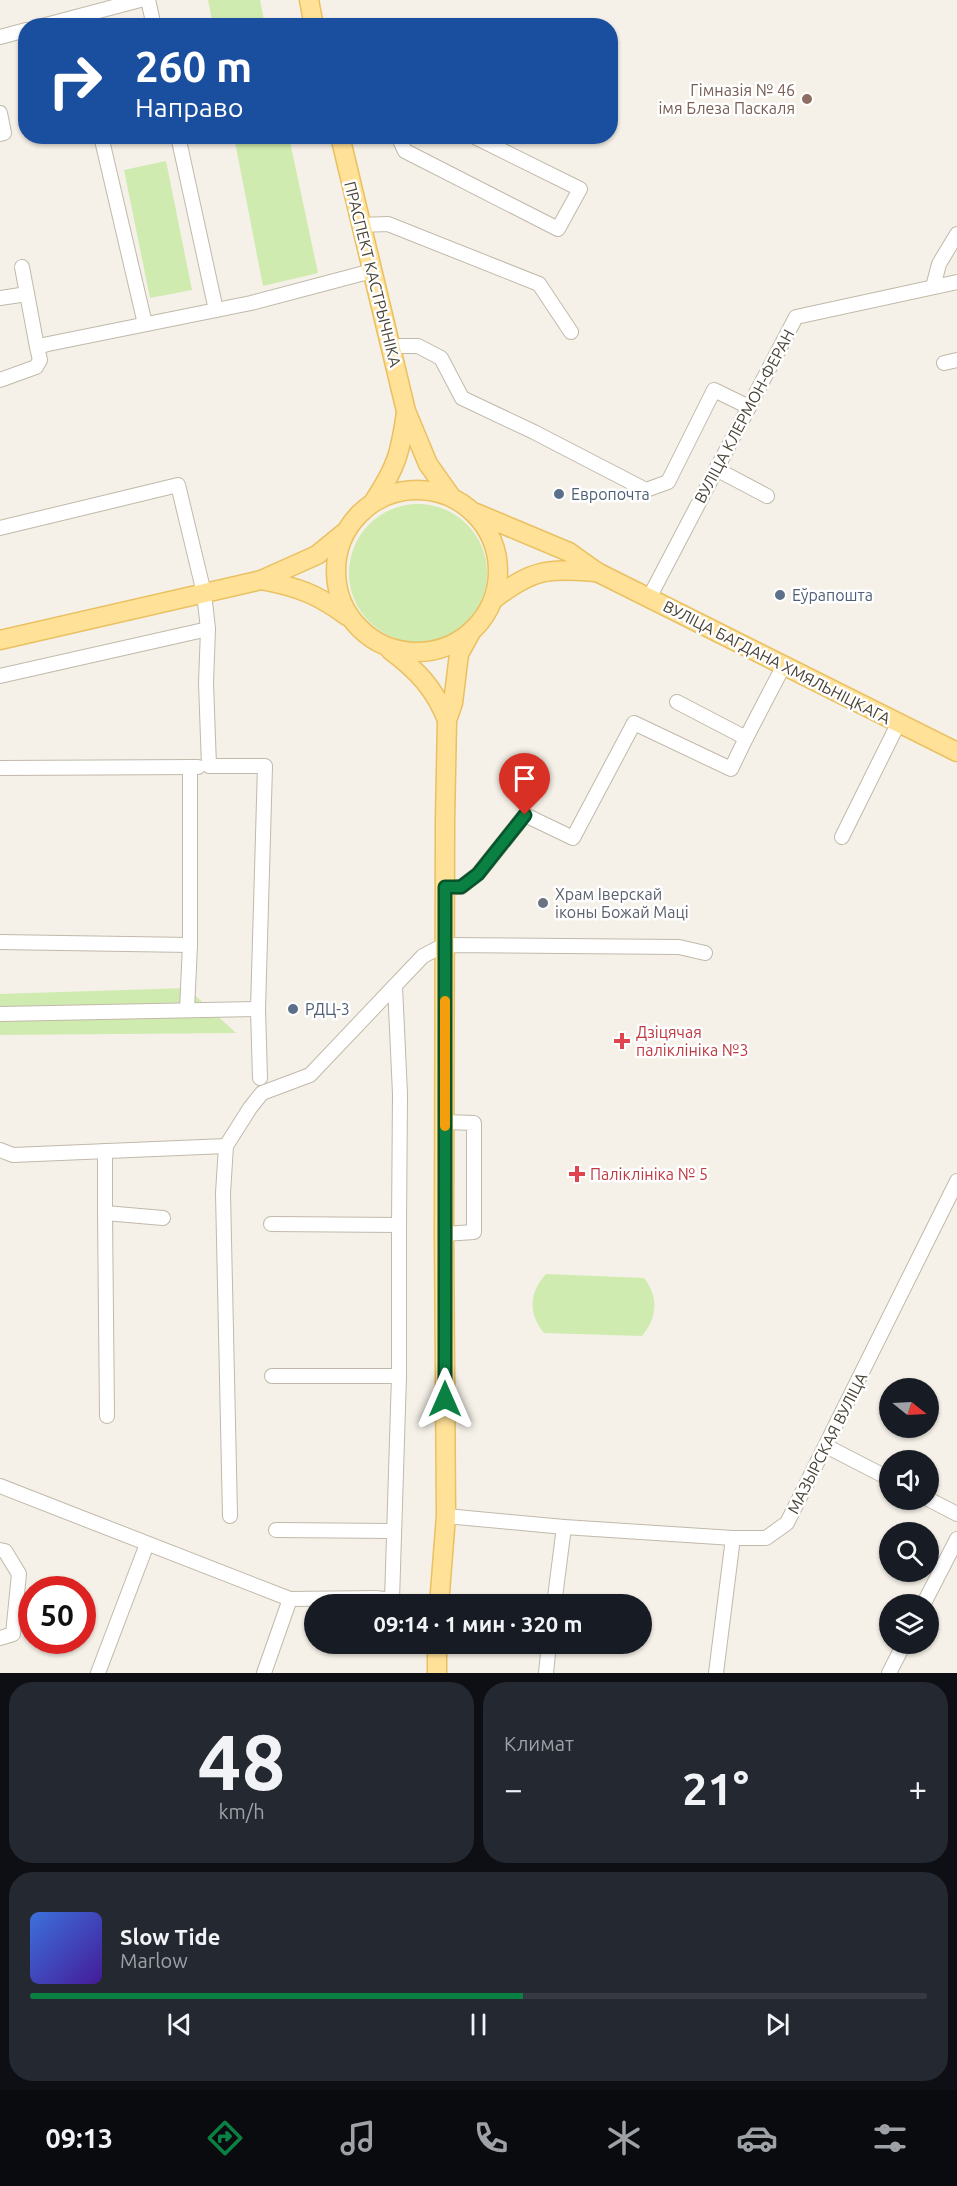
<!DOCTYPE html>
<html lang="ru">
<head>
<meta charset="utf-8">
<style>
  :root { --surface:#171b24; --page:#242831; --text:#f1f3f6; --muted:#9ea1a6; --line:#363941; --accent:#0b8043 }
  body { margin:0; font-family:Ubuntu,sans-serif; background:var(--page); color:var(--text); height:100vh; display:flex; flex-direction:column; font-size:22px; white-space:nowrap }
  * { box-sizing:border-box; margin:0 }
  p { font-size:20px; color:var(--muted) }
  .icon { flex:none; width:33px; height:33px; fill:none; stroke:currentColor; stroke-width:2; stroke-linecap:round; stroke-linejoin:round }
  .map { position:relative; height:1673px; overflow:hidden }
  .panel { display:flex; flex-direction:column; gap:9px; padding:9px; background:#0d0f14; flex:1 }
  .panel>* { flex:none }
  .top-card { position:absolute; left:18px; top:18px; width:600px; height:126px; border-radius:24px; box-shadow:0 2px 4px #0004; background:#1a4fa0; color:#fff; overflow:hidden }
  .needle { width:39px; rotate:108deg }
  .controls { position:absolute; left:879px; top:1378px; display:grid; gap:12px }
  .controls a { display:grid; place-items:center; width:60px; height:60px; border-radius:50%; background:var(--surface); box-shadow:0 2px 4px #0004; font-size:30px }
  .speed { position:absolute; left:18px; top:1576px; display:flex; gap:12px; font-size:30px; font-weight:700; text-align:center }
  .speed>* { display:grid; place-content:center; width:78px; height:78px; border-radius:50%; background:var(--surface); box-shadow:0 2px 4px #0004; line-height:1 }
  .speed .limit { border:9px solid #d22; background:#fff; color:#111 }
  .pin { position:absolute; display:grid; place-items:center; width:51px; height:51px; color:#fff; margin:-62px -26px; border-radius:50% 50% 50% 0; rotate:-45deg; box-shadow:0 0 6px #0007 }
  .pin .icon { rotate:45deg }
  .me { position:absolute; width:66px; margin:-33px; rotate:0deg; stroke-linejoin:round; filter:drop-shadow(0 0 4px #0008) }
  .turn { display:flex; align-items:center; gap:21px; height:126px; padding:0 18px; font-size:27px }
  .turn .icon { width:78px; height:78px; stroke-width:2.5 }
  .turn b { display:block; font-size:42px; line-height:51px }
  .big { font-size:45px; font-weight:700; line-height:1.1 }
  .panel .widget { flex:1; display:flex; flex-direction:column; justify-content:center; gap:9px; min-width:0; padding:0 21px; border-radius:24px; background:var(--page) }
  .panel .dial { align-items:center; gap:0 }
  .dial b { font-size:78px; line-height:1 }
  .song { display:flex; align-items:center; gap:18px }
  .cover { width:72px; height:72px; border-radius:9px; background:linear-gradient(135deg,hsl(220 70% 55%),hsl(260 70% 35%)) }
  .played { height:6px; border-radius:3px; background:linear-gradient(90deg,var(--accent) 55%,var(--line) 55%) }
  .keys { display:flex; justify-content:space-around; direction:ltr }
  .heat { display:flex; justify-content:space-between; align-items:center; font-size:33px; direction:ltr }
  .panel .tiles { flex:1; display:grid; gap:9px; grid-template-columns:1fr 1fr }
  .widget:last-child { grid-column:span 2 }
  .trip { position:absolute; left:304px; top:1594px; width:348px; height:60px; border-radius:30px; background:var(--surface); box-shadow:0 2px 4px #0004; font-weight:700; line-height:60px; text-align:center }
  .tab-bar { display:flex; height:96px; justify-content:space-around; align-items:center; background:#090b0e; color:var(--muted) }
  .tab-bar .icon { width:42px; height:42px }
  .tab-bar .current { color:var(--accent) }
  .tab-bar b { font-size:27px; color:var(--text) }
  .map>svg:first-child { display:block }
</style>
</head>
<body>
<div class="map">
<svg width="957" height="1673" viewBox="0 0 957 1673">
  <rect width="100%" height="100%" fill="#f5f1e8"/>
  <g fill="#d0ebaf">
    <path d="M208 0H260L265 25H213Z"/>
    <path d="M234 137H289L318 273 263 286Z"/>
    <path d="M166 161 192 290 150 298 124 170Z"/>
    <circle cx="418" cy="573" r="69"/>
    <path d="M187 988 236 1033 0 1035V994Z"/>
    <path d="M546 1274 644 1278C659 1297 657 1318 642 1336L544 1333C528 1314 529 1292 546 1274Z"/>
  </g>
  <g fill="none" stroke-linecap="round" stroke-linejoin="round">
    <defs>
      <g id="minor">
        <path d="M148 0 154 26"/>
        <path d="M42 26 140 0"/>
        <path d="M0 37 26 30"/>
        <path d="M0 113 4 133 0 134"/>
        <path d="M101 136 145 324"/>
        <path d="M178 136 216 310"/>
        <path d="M398 136 405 151 558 229 580 189 473 136"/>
        <path d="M360 225 388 224 539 284 571 332"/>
        <path d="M22 267 37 347"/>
        <path d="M933 287 939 264 957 234"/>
        <path d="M0 298 27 294"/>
        <path d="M390 346H418L441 358 462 398 534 432 646 490 668 482 714 390 749 407"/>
        <path d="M944 363 957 360"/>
        <path d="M0 380 36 367 40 360 37 347 48 344 251 303 372 271"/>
        <path d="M716 469 767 496"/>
        <path d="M0 528 178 485 204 593 208 629 206 683 209 766H265L258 1009 260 1078"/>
        <path d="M649 598 796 317 957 282"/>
        <path d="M0 676 208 629"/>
        <path d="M677 702 746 738 784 665"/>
        <path d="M0 768 198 767"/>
        <path d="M842 837 899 722"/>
        <path d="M445 887H461L478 874 525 815 573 838 634 723 731 769 746 738"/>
        <path d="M0 942 190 945"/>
        <path d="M395 986 400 1094 399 1225"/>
        <path d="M187 1010 190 945V767"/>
        <path d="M0 1014 258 1009"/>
        <path d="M226 1146 223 1193 230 1516"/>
        <path d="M0 1150 13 1155 226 1146 250 1108 262 1093 310 1075 423 956 444 945 679 947 705 953"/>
        <path d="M105 1151V1213L163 1218"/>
        <path d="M105 1213 107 1416"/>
        <path d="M271 1224 399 1225V1376L392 1600"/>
        <path d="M444 1234 474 1232V1123L445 1122"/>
        <path d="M272 1376H399"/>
        <path d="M826 1446 890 1479"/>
        <path d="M0 1486 290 1599 376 1598 392 1600 402 1605"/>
        <path d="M928 1499 957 1514"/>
        <path d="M446 1516 564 1527 733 1538H766L787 1523 957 1181"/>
        <path d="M276 1530 393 1531"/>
        <path d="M0 1550 5 1551 19 1574 13 1634 0 1638"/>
        <path d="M554 1605 564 1527"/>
        <path d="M923 1605 957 1539"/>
        <path d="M98 1673 147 1544"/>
        <path d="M264 1673 290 1599"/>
        <path d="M546 1673 549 1644"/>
        <path d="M716 1673 733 1538"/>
        <path d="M889 1673 904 1644"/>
      </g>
      <g id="major">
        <path d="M309 0 314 26"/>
        <path d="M340 136 406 411 428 464 450 495"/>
        <circle cx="417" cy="571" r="81"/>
        <path d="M374 501C397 466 400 453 406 413"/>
        <path d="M476 513 569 552 597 572 957 752"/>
        <path d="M261 580C298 587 317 594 347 616"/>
        <path d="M494 599C535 568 546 569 597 572"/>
        <path d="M0 640 261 580 317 555 344 533"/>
        <path d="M390 650C417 670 435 689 447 720"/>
        <path d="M439 1605 446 1516 444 1234 445 821 447 720 453 703 459 654 470 634"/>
        <path d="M437 1673V1644"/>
      </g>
    </defs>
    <use href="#minor" stroke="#c1b9aa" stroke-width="16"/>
    <use href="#major" stroke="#eac061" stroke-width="21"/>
    <use href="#minor" stroke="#fff" stroke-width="14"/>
    <use href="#major" stroke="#ffe197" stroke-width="18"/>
  </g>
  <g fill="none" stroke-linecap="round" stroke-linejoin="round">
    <defs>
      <path id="route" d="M445 1399V887H461L478 874 525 815"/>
    </defs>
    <use href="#route" stroke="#07532c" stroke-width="15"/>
    <use href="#route" stroke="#0b8043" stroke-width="10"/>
    <path stroke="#f59e0b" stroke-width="10" d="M445 1001V1126"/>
  </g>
  <circle fill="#8d6e63" stroke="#fff" stroke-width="2" cx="807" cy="99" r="6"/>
  <g fill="#5c6f8a" stroke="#fff" stroke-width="2">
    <circle cx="559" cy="494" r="6"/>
    <circle cx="780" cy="595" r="6"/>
    <circle cx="293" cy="1009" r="6"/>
  </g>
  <circle fill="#6b7280" stroke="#fff" stroke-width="2" cx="543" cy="903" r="6"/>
  <g fill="#e0444e" stroke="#fff" stroke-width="2">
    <path d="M619 1032h6v6h6v6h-6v6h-6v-6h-6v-6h6z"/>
    <path d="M574 1165h6v6h6v6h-6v6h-6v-6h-6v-6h6z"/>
  </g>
  <g text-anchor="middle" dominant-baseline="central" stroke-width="5" stroke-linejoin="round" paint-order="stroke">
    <g font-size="16" fill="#785e54" stroke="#fff" text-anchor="end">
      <text x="795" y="90">Гімназія № 46<tspan x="795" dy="18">імя Блеза Паскаля</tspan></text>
    </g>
    <g font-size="16" fill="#494236" stroke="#fff">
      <text transform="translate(373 274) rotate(76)">ПРАСПЕКТ КАСТРЫЧНІКА</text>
      <text transform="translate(744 416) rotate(-62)">ВУЛІЦА КЛЕРМОН-ФЕРАН</text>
      <text transform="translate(777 662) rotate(27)">ВУЛІЦА БАГДАНА ХМЯЛЬНІЦКАГА</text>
      <text transform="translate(827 1443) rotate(-63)">МАЗЫРСКАЯ ВУЛІЦА</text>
    </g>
    <g font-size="16" fill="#4e5e75" stroke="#fff" text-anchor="start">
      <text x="571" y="494">Европочта</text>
      <text x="792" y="595">Еўрапошта</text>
      <text x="305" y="1009">РДЦ-3</text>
    </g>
    <g font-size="16" fill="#5b616d" stroke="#fff" text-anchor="start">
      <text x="555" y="894">Храм Іверскай<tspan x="555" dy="18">іконы Божай Маці</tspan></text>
    </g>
    <g font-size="16" fill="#be3a42" stroke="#fff" text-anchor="start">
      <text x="636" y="1032">Дзіцячая<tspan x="636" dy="18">паліклініка №3</tspan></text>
      <text x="590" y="1174">Паліклініка № 5</text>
    </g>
  </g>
</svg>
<div class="controls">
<a><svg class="needle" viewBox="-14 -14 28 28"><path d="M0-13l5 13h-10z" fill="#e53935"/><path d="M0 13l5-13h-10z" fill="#9ea1a6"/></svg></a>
<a><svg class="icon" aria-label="sound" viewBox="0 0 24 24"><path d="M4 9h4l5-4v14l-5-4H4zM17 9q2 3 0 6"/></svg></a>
<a><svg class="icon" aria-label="search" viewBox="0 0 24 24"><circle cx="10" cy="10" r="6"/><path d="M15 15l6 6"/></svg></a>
<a><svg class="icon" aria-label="layers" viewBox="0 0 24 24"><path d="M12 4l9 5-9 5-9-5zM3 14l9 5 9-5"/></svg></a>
</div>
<div class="speed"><div class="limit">50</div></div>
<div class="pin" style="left:525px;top:815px;background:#d93025"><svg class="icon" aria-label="arrive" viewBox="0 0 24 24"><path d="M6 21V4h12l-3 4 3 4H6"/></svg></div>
<svg class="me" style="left:445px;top:1399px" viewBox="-20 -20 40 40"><path d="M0-17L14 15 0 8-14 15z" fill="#0b8043" stroke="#fff" stroke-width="4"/></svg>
<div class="trip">09:14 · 1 мин · 320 m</div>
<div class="top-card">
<div class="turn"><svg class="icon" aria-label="right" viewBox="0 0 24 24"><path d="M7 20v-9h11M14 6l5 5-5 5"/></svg><div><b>260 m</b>Направо</div></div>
</div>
</div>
<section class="panel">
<div class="tiles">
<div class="widget dial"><b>48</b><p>km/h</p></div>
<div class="widget"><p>Климат</p>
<div class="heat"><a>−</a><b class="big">21°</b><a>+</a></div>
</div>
<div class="widget">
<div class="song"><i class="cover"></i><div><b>Slow Tide</b><p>Marlow</p></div></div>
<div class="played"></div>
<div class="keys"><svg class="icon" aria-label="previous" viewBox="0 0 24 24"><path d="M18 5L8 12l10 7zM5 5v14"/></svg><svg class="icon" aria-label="pause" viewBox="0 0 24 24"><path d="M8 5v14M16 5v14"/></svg><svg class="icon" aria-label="next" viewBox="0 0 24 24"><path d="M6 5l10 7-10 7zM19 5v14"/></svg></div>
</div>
</div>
</section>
<nav class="tab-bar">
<b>09:13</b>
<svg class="icon current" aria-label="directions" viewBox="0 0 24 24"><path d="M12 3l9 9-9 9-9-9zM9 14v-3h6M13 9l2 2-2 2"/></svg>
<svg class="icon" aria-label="music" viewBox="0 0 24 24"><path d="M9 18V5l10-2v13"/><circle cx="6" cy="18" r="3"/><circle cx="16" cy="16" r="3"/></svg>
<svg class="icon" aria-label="phone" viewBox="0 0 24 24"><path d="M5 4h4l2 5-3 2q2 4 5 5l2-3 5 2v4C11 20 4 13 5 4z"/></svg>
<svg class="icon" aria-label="climate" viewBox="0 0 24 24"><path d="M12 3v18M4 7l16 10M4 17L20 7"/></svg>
<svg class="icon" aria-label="car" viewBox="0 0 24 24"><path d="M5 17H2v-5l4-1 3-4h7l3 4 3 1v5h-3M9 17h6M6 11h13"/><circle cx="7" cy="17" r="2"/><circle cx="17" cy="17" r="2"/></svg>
<svg class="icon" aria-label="filters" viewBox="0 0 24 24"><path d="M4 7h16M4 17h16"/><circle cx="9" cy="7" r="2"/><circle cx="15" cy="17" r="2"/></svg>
</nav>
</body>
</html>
